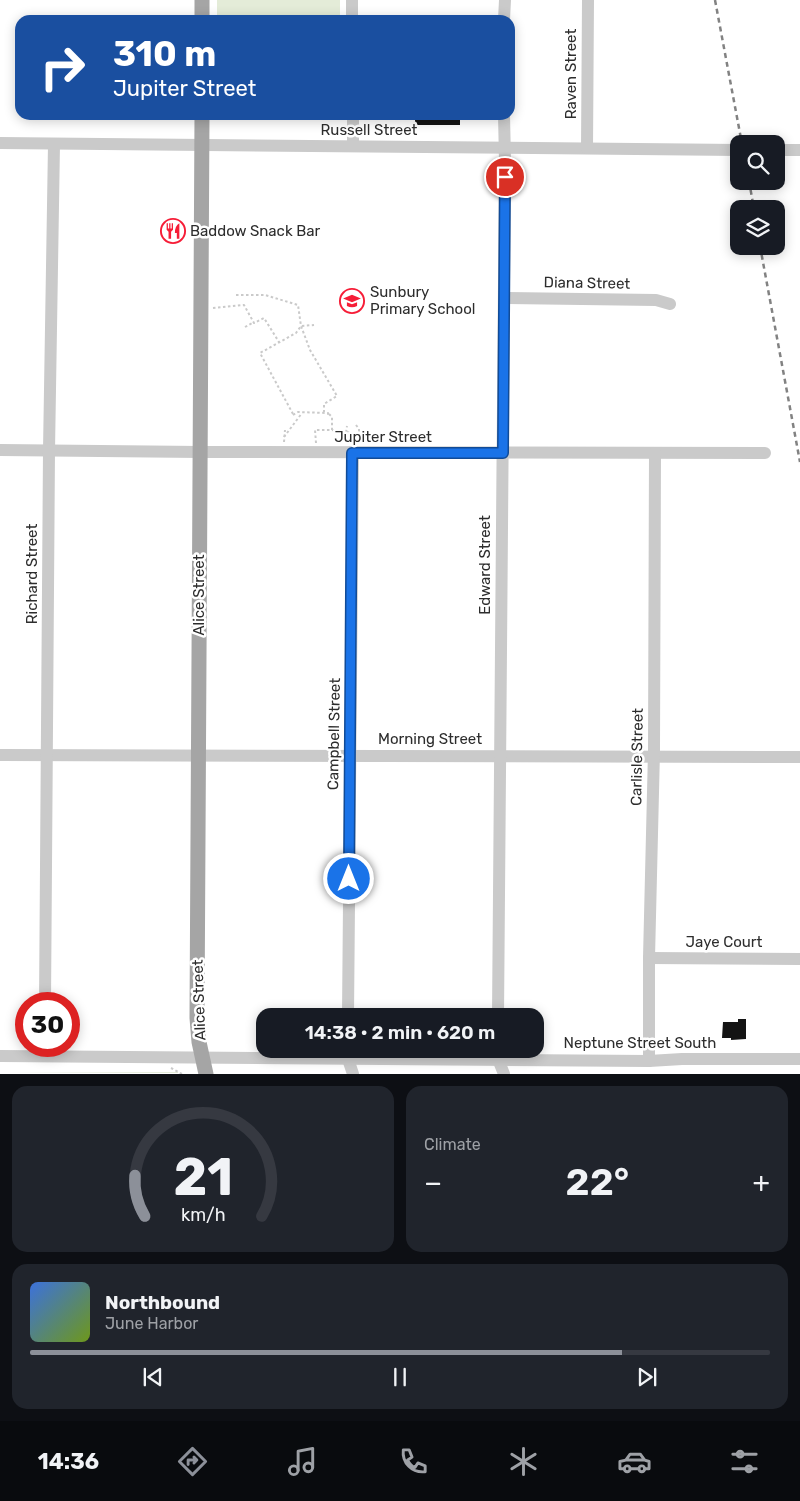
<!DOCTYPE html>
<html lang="en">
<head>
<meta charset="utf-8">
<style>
  :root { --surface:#171b24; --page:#20242c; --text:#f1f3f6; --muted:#9ea1a6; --line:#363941; --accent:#8c9099 }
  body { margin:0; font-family:Rubik,sans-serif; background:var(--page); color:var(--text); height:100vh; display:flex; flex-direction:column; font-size:19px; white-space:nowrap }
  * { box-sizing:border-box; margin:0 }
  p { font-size:16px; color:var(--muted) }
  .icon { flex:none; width:28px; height:28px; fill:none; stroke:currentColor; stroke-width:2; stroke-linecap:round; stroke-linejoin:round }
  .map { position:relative; height:1074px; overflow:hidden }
  .details { display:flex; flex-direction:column; gap:12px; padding:12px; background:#0d0f14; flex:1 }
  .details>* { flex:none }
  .banner { position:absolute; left:15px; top:15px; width:500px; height:105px; border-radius:15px; box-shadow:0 2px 12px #0003; background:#1a4fa0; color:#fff; overflow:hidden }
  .fabs { position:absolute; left:730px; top:135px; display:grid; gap:10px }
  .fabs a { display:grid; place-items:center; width:55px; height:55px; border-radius:10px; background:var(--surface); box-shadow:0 2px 12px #0003; font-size:25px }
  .speed { position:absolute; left:15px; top:992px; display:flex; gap:10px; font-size:25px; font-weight:700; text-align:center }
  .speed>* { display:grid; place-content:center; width:65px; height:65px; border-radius:50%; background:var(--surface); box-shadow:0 2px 12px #0003; line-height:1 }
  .speed .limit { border:8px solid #d22; background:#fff; color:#111 }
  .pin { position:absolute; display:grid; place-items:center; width:42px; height:42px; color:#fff; margin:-21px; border:2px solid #fff; border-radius:50%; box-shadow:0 1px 5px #0007 }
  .me { position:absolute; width:55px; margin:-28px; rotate:0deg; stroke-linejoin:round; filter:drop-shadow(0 0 4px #0008) }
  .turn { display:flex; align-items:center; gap:18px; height:105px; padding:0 15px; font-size:22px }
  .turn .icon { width:65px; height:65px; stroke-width:2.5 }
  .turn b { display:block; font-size:35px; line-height:42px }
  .big { font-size:38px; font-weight:600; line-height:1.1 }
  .details .widget { flex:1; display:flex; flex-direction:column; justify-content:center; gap:8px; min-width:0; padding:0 18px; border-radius:15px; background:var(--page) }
  .details .dial { align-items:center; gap:0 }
  .dial svg { height:130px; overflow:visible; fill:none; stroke:var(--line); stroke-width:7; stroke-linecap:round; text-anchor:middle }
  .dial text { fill:var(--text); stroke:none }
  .song { display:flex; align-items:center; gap:15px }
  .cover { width:60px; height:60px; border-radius:8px; background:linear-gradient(135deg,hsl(220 70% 55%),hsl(80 70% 35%)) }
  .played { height:5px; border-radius:2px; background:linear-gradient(90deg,var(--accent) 80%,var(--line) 80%) }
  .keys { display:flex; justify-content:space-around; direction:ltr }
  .heat { display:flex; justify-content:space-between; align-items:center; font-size:28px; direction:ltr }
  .details .tiles { flex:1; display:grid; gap:12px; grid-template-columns:1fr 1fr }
  .widget:last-child { grid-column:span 2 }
  .trip { position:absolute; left:256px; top:1008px; width:288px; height:50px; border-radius:15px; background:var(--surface); box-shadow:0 2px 12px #0003; font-weight:600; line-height:50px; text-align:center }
  .tab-bar { display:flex; height:80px; justify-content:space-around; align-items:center; background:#090b0e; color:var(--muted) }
  .tab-bar .icon { width:35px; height:35px }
  .tab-bar .active { color:var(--accent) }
  .tab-bar b { font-size:22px; color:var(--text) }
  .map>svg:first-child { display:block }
</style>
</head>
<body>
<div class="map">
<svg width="800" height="1074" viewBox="0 0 800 1074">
  <rect width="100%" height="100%" fill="#fff"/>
  <g fill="#e4ecd8">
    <rect x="217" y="0" width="123" height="20"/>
    <path d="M178 1072V1073H0Z"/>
  </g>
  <g fill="#141414">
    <path d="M409 115H460V125H415V120Z"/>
    <path d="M738 1019H746V1039L731 1040V1038H722L723 1022H738Z"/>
  </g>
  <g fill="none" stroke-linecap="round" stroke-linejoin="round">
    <g stroke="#cacaca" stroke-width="2" stroke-dasharray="2.5 2.5" stroke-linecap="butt">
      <path d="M236 295H265L298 305 301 326 310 350 337 396 324 404V412"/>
      <path d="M213 308 244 305 254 323 264 318 279 342"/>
      <path d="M245 327 254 322"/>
      <path d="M293 414 260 353 296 333 301 326 314 325"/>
      <path d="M329 414 332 417V430"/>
      <path d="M293 415 298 412 328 413V415"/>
      <path d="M356 425 359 429V443"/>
      <path d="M347 432 359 436"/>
      <path d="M284 437 302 413"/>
      <path d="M284 442 285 430"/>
      <path d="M316 443 315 430H332L346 433 347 426"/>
      <path d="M171 1068 182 1074"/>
    </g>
    <g stroke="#cacaca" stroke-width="12">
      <path d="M352 0V20"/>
      <path d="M504 20 505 0"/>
      <path d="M353 115V146"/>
      <path d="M0 143 739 150"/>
      <path d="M587 148 588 0"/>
      <path d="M776 150H800"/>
      <path d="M504 298 656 300 670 304"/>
      <path d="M0 450 200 452 765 453"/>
      <path d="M0 755 800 757"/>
      <path d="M649 958 800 959"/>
      <path d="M45 1004 49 451 54 144"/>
      <path d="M348 1016 353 453"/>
      <path d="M498 1016 505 160 504 115"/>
      <path d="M348 1049V1059L353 1074"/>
      <path d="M498 1049V1059L504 1074"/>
      <path d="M0 1056 649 1061 682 1059H800"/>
      <path d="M649 1061V958L654 751 655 453"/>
    </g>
    <g stroke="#a5a5a5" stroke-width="15">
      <path d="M202 20V0"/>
      <path d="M202 115 197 1018 199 1042 206 1074"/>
    </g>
    <g stroke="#828282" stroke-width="2.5" stroke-dasharray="5 4" stroke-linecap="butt">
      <path d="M715 0 742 144"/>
      <path d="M749 181 754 209"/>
      <path d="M760 246 800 462"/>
    </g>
  </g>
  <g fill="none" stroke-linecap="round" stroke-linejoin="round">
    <defs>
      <path id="route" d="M349 879 352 453H503L505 177"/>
    </defs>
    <use href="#route" stroke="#114b97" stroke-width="12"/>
    <use href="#route" stroke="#1a73e8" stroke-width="9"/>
  </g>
  <defs>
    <symbol id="restaurant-ring" viewBox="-11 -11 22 22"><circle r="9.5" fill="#fff" stroke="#f61d37" stroke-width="1.5"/><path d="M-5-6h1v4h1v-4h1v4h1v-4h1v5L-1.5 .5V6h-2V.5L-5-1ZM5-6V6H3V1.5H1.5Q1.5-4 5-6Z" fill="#f61d37"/></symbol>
    <symbol id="school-ring" viewBox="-11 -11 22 22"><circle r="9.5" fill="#fff" stroke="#f61d37" stroke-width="1.5"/><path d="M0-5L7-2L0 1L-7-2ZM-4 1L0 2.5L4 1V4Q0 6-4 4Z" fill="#f61d37"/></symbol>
  </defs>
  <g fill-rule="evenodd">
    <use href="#restaurant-ring" x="159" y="217" width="28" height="28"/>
    <use href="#school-ring" x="338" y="287" width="28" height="28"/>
  </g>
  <g text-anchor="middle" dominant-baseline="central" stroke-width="5" stroke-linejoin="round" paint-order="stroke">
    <g font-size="15" fill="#2d2d2d" stroke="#fff">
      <text transform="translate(571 74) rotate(-90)">Raven Street</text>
      <text x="369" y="130">Russell Street</text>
      <text transform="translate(587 283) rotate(1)">Diana Street</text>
      <text x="383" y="437">Jupiter Street</text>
      <text transform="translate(485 565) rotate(-90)">Edward Street</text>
      <text transform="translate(32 574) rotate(-90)">Richard Street</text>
      <text transform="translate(199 595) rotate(-90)">Alice Street</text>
      <text transform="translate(334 734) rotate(-89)">Campbell Street</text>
      <text x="430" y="739">Morning Street</text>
      <text transform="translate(637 757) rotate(-89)">Carlisle Street</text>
      <text x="724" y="942">Jaye Court</text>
      <text transform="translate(199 1000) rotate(-92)">Alice Street</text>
      <text x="640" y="1043">Neptune Street South</text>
    </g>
    <g font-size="15" fill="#2d2d2d" stroke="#fff" text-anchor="start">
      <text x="190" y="231">Baddow Snack Bar</text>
      <text x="370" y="292">Sunbury<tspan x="370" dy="17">Primary School</tspan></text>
    </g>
  </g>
</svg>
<div class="fabs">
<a><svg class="icon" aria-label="search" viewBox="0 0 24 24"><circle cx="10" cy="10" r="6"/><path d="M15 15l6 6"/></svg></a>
<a><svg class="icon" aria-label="layers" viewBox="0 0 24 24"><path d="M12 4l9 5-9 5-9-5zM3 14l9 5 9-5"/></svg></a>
</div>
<div class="speed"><div class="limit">30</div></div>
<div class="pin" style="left:505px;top:177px;background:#d93025"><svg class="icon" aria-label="arrive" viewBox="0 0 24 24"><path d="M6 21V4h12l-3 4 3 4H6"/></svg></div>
<svg class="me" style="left:349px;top:879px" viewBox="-20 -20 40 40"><circle r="17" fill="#1a73e8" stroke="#fff" stroke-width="3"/><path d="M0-11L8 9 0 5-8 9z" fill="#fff"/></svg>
<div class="trip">14:38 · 2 min · 620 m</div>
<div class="banner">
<div class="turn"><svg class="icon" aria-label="right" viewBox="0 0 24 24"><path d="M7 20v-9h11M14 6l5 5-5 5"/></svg><div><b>310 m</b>Jupiter Street</div></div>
</div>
</div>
<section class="details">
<div class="tiles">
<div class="widget dial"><svg viewBox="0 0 100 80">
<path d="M14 69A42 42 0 1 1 86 69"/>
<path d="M14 69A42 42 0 0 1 8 44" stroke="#8c9099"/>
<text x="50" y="56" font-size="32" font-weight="700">21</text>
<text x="50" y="72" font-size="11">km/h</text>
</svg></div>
<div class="widget"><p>Climate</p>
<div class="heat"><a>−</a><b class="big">22°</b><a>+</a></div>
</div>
<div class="widget">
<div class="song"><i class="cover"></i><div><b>Northbound</b><p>June Harbor</p></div></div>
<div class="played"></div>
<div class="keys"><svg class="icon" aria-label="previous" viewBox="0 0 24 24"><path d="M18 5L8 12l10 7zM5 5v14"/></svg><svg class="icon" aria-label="pause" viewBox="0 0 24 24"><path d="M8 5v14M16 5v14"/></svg><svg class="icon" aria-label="next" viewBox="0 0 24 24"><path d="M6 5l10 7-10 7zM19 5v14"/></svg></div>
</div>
</div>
</section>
<nav class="tab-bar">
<b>14:36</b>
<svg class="icon active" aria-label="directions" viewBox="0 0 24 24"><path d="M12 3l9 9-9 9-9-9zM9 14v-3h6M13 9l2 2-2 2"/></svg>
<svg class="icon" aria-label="music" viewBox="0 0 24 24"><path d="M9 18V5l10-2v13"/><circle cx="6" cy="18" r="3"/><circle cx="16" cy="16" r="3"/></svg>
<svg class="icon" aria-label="phone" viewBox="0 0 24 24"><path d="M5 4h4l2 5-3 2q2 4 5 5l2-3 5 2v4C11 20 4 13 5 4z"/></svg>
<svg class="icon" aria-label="climate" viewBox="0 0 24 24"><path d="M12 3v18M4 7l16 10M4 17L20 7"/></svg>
<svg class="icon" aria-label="car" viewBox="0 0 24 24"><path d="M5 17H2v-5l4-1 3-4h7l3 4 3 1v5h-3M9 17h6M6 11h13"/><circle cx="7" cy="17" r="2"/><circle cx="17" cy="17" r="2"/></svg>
<svg class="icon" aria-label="filters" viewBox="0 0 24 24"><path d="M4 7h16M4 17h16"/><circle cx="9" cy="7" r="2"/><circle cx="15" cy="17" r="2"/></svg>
</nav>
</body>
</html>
